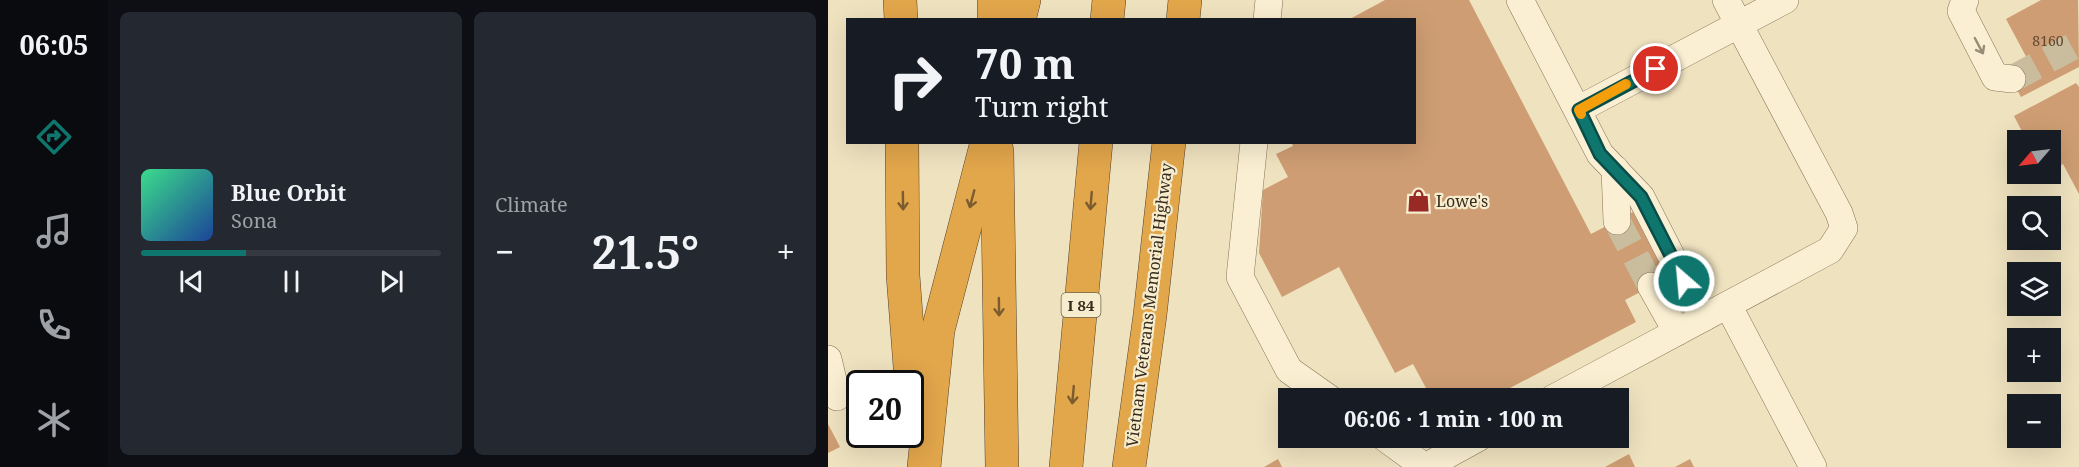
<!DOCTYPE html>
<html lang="en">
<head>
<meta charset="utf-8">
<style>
  :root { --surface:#171b24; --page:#242831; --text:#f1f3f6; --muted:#9ea1a6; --line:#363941; --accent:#0f766e }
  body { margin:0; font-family:"Noto Serif",serif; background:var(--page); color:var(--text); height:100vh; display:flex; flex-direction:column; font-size:22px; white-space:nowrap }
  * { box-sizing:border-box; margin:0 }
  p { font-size:20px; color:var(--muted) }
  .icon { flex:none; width:33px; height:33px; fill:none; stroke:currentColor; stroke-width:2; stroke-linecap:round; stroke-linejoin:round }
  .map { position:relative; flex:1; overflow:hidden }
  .sheet { display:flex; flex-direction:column; gap:12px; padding:12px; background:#0d0f14; width:720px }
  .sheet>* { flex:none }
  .top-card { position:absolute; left:18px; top:18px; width:570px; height:126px; border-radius:0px; box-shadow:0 6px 24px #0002; background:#171b24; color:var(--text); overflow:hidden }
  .needle { width:39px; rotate:242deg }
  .tools { position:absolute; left:1179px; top:130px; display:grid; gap:12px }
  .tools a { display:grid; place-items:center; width:54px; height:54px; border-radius:0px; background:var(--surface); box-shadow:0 6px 24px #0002; font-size:30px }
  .speed { position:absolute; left:18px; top:370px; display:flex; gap:12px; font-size:30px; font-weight:700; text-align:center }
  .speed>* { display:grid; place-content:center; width:78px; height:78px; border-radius:50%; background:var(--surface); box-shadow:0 6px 24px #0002; line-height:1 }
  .speed .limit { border:3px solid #111; border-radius:9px; background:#fff; color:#111 }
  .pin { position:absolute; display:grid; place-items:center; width:51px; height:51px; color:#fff; margin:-26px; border:3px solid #fff; border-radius:50%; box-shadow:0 2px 6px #0007 }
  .me { position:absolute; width:66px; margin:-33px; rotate:333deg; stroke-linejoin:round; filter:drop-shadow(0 0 4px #0008) }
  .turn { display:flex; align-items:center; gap:21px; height:126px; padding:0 30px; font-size:27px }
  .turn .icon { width:78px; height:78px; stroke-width:2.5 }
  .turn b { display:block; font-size:42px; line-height:51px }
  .big { font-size:45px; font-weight:700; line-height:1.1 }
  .sheet .tile { flex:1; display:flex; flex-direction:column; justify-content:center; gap:9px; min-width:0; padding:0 21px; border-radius:9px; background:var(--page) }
  .song { display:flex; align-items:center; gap:18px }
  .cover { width:72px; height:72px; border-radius:9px; background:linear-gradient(135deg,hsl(150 70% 55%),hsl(220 70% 35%)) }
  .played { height:6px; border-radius:3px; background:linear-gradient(90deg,var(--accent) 35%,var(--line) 35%) }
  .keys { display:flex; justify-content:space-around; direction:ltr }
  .heat { display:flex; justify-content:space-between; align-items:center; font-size:33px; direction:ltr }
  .sheet .tiles { flex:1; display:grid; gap:12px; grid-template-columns:repeat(2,1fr) }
  .trip { position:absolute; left:450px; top:388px; width:351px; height:60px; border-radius:0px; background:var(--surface); box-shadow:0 6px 24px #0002; font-weight:700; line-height:60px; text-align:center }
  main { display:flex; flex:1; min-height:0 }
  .tabs { display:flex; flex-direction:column; width:108px; justify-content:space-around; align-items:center; background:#090b0e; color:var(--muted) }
  .tabs .icon { width:42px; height:42px }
  .tabs .current { color:var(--accent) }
  .tabs b { font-size:27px; color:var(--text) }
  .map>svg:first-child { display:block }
</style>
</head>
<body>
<main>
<nav class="tabs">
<b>06:05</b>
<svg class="icon current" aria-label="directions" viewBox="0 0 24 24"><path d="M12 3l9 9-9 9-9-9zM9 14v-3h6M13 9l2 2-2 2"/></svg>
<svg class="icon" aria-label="music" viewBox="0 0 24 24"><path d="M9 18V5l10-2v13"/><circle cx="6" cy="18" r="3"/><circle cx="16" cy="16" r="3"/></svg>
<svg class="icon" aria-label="phone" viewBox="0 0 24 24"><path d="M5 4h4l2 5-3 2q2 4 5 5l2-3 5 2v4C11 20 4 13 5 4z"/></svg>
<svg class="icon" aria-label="climate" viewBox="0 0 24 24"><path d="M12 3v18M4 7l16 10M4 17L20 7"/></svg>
</nav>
<section class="sheet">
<div class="tiles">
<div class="tile">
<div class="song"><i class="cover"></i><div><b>Blue Orbit</b><p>Sona</p></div></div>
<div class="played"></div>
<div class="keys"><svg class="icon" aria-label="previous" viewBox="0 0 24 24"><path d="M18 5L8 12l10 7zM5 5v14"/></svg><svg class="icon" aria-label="pause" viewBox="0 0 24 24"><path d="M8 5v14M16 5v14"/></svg><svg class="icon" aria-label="next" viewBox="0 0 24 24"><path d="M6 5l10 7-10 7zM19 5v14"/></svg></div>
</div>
<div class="tile"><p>Climate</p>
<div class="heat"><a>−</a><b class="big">21.5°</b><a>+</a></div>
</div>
</div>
</section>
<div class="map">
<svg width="1251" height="467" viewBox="0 0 1251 467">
  <rect width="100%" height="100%" fill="#efe2bf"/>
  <g fill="#ce9d73">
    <path d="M557 0H641L763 234 805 212 839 278 797 300 808 322 661 399H604L585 364 567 373 511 267 454 297 431 253 435 190 460 177 448 154 465 146 463 142H586V20H520Z"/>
    <path d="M1213 0H1250L1251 67 1193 97 1180 73 1201 62 1178 19Z"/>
    <path d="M1248 83 1251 87V194L1235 164 1222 171V141H1199L1186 116Z"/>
    <path d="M0 424 12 447 0 453Z"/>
    <path d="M801 454 807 467H777Z"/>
    <path d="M450 459 454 467H436Z"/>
    <path d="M862 459 866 467H847Z"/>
  </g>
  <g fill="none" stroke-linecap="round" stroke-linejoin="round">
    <g stroke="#cabd9e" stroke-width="27" stroke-dasharray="27 14" stroke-linecap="butt">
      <path d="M1184 79 1251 43"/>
      <path d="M789 221 823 286"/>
    </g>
    <defs>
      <g id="minor">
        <path d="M692 0 772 154 813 197 875 318"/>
        <path d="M1137 0 1133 11 1167 77 1184 79"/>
        <path d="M439 20 441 0"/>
        <path d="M751 109 957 0"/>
        <path d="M426 142 412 277 461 370 502 399"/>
        <path d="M787 169 789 221"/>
        <path d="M823 286 849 332"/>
        <path d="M900 305 985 467"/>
        <path d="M0 359 9 397"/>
        <path d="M724 399 1002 250 1016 228 1011 213 898 0"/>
        <path d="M557 438 597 467"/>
        <path d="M597 467 650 438"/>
      </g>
      <g id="highway">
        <path d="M72 0 73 20"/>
        <path d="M166 0V20"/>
        <path d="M191 20 196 0"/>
        <path d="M279 20 281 0"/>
        <path d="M355 20 357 0"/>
        <path d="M74 142 75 275 86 419"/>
        <path d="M169 151 174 467"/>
        <path d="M96 467 110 330 159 142"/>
        <path d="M238 467 268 142"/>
        <path d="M301 467 322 315 341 142"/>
      </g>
    </defs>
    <use href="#minor" stroke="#887357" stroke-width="28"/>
    <use href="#highway" stroke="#55412b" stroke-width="34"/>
    <use href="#minor" stroke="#faefd2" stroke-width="27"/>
    <use href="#highway" stroke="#e2a64b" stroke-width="33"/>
  </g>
  <defs><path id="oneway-shaft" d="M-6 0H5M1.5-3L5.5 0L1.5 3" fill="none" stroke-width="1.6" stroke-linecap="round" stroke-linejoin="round" transform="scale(1.5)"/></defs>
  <use stroke="#988c77" href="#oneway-shaft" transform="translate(1151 46) rotate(62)"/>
  <g stroke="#7b5c2f">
    <use href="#oneway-shaft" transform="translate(144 199) rotate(105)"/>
    <use href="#oneway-shaft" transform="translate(75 201) rotate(89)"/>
    <use href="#oneway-shaft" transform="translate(263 201) rotate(95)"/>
    <use href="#oneway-shaft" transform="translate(171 307) rotate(89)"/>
    <use href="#oneway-shaft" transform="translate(245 395) rotate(95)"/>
  </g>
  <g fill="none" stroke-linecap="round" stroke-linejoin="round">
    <defs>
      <path id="route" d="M828 69 751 110 772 154 813 197 856 281"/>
    </defs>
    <use href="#route" stroke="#0a4d48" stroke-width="15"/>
    <use href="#route" stroke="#0f766e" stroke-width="10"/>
    <path stroke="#f59e0b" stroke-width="10" d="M753 114 751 110 798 84"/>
  </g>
  <defs>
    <symbol id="shop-bare" viewBox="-9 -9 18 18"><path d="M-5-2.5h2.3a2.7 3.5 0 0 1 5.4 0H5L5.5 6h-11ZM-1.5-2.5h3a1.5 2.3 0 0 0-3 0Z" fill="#992925" stroke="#f6ecce" stroke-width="2.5" paint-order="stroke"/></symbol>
  </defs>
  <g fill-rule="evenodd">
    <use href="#shop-bare" x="574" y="184" width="33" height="33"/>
  </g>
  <g text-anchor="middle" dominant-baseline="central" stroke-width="4.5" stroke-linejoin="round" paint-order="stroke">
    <g font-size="14" fill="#5d4732">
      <text x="1220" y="40">8160</text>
    </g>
    <rect fill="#f6ecce" stroke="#706451" stroke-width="1.5" x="233.5" y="293" width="39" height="24" rx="4.5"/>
    <g font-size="15" font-weight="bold" fill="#372a1c">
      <text x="253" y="305">I 84</text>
    </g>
    <g font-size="16" fill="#372a1c" stroke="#f6ecce" text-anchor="start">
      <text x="608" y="201">Lowe's</text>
    </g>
    <g font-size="16" fill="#372a1c" stroke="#f6ecce">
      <text transform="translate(321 305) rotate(-83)">Vietnam Veterans Memorial Highway</text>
    </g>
  </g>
</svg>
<div class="tools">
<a><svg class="needle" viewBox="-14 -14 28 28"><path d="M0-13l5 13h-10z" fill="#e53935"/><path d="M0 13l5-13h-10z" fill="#9ea1a6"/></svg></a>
<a><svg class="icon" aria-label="search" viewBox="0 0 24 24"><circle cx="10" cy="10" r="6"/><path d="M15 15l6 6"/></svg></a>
<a><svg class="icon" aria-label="layers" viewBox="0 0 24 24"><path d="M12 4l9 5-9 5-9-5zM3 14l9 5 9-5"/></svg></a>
<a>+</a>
<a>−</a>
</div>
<div class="speed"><div class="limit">20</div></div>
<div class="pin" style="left:828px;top:69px;background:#d93025"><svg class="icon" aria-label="arrive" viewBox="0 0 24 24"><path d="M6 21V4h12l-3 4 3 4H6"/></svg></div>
<svg class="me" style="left:856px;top:281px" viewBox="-20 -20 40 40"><circle r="17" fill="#0f766e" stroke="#fff" stroke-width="3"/><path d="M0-11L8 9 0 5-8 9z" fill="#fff"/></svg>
<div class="trip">06:06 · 1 min · 100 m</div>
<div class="top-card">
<div class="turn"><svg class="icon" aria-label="right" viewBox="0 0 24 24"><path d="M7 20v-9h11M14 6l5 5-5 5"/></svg><div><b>70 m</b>Turn right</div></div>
</div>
</div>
</main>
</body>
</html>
